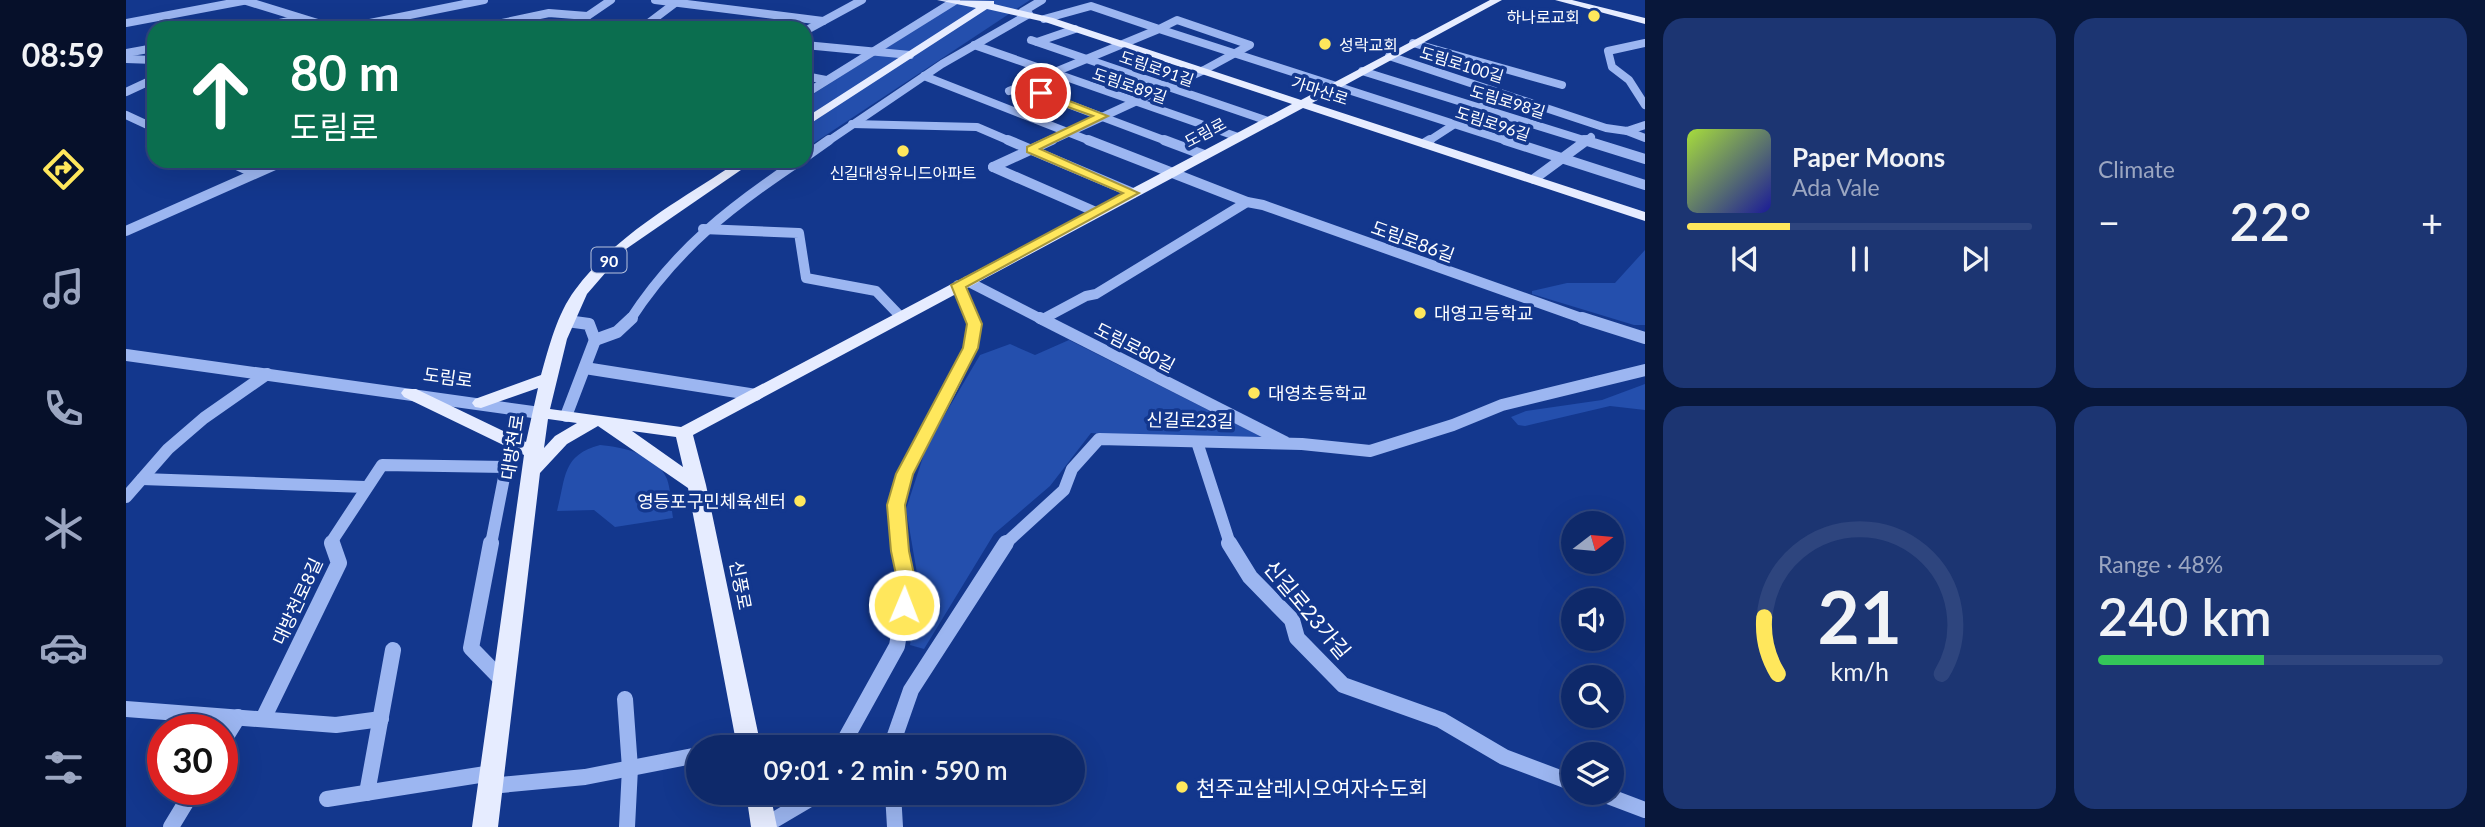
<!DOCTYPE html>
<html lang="en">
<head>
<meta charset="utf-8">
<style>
  :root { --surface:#0e296a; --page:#1c3572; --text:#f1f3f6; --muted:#9ba6c1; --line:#2e457e; --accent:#ffe75c }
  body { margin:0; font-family:Lato,"Noto Sans KR",sans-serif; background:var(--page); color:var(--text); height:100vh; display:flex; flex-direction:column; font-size:26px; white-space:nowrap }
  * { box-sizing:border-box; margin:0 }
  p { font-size:23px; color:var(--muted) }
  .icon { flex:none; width:38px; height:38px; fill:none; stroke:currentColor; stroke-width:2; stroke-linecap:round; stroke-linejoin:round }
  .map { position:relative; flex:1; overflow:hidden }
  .side { display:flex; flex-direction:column; gap:18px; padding:18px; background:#08173a; width:840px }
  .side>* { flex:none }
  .banner { position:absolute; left:21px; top:21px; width:665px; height:147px; border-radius:21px; box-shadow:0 7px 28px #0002,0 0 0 2px var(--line); background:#0b6e4f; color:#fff; overflow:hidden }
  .needle { width:46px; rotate:74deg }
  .buttons { position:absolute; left:1435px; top:511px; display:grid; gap:14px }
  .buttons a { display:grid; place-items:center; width:63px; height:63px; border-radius:50%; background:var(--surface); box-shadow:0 7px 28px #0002,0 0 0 2px var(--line); font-size:35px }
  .speed { position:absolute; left:21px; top:714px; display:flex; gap:14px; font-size:35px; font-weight:700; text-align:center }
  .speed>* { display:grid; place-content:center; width:91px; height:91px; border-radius:50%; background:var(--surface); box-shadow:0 7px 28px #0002,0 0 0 2px var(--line); line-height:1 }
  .speed .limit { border:10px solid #d22; background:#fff; color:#111 }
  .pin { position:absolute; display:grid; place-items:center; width:60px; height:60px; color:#fff; margin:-30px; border:4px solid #fff; border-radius:50%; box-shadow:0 2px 7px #0007 }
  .me { position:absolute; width:77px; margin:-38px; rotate:1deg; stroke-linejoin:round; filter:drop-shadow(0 0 5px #0008) }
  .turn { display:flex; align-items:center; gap:24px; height:147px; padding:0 28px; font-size:32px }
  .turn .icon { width:91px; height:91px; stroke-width:2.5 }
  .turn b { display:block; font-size:49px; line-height:60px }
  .big { font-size:52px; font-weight:600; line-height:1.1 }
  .side .widget { flex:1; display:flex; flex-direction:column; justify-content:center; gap:10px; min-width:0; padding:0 24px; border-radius:21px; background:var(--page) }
  .side .dial { align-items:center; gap:0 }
  .dial svg { height:182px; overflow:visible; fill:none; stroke:var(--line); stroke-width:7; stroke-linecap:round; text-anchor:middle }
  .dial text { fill:var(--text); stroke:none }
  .song { display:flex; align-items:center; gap:21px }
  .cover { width:84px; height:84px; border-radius:10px; background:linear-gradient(135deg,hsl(80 70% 55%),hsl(240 70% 35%)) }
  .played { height:7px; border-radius:4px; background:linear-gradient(90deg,var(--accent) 30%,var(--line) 30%) }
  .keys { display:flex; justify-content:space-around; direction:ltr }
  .heat { display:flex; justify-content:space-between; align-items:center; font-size:38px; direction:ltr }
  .charge { height:10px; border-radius:5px; background:linear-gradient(90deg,#34c759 48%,var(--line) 0) }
  .side .tiles { flex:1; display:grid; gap:18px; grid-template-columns:repeat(2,1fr) }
  .trip { position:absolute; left:560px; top:735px; width:399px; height:70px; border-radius:35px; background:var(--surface); box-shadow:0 7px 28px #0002,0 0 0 2px var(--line); font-weight:600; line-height:70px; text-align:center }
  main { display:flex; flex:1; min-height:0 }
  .menu { display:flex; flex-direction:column; width:126px; justify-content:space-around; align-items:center; background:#06102a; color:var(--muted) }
  .menu .icon { width:49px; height:49px }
  .menu .active { color:var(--accent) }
  .menu b { font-size:32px; color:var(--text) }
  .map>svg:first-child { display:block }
</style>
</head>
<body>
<main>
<nav class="menu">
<b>08:59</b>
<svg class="icon active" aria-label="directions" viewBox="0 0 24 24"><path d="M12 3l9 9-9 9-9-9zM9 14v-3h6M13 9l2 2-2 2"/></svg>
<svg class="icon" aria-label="music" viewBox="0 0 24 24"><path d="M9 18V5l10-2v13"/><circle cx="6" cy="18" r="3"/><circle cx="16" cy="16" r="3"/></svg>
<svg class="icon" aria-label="phone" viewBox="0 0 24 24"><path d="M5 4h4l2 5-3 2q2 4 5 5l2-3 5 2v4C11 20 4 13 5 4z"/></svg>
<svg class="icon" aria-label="climate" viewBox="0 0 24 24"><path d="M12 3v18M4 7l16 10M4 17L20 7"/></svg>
<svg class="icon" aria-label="car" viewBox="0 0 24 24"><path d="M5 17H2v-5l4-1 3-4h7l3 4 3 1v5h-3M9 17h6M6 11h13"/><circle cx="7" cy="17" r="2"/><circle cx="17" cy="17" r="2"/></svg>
<svg class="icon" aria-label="filters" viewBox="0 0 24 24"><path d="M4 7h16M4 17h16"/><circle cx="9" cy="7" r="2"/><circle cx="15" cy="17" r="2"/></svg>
</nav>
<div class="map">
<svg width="1519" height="827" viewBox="0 0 1519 827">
  <rect width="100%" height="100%" fill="#13378d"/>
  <g fill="#244fad">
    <path d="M836 0H904L679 149V99Z"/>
    <path d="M1519 250V325H1508L1406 294V291L1441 283H1489Z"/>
    <path d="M943 340 1136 437 1071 442 965 433 924 486 868 534 798 649 784 645 793 585 780 509 801 445 854 355 884 344 909 355Z"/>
    <path d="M1519 384V410L1484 406 1399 426 1392 425 1385 417 1400 411 1476 400Z"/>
    <path d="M474 445C497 447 530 454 541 479 545 490 545 507 547 518L489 527 468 510 431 511C440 477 436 455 474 445Z"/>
  </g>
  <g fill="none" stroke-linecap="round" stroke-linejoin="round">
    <g stroke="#9cb6f1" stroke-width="8">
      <path d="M117 0 208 28"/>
      <path d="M529 0 697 21"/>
      <path d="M896 12 916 0"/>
      <path d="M918 19 965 6 1033 29 1051 20 1124 45 1078 70 922 142"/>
      <path d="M0 23 122 0"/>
      <path d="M520 25 545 28"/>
      <path d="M129 28 173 19"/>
      <path d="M219 28 358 0"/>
      <path d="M352 28 423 13 461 16"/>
      <path d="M444 28 485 0"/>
      <path d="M516 28 553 0"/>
      <path d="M679 31 736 0"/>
      <path d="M905 40 1142 121"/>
      <path d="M911 42 949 29"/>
      <path d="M1287 43 1436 85"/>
      <path d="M1519 43 1482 51 1486 67 1503 80 1519 105"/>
      <path d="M679 45 784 55"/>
      <path d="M848 45 1112 137"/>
      <path d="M0 53 28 48"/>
      <path d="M1263 56 1480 128 1501 131 1519 125"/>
      <path d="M0 59 28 60"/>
      <path d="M1236 71 1464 142"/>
      <path d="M679 76 700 80"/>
      <path d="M798 76 967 142"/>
      <path d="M894 86 1043 142"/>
      <path d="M883 91 1033 29 1384 142"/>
      <path d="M0 92 28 79"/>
      <path d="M679 94 830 0"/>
      <path d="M0 115 28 128"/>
      <path d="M726 124 851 127 886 142"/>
      <path d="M1501 131 1519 138"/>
      <path d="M701 142 816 64 903 14"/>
      <path d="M1301 142 1355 107"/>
      <path d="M1459 142 1465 137"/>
    </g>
    <g stroke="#9cb6f1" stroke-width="10">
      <path d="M882 140 1007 193"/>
      <path d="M962 140 1121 202 1137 205 1461 320"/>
      <path d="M1038 140 1078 155"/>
      <path d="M1379 140 1519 185"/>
      <path d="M1458 140 1519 159"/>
      <path d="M1299 143 1304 140"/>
      <path d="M679 157 703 140"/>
      <path d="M102 161 128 173"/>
      <path d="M867 167 926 140"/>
      <path d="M867 167 970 212"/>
      <path d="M1408 179 1461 140"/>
      <path d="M577 229 673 233 680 278 750 291 774 316"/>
      <path d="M0 231 158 161"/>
      <path d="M841 281 917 320"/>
      <path d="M832 285 847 320"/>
      <path d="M917 319 960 296 970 294 1121 202"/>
      <path d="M504 320C550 249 604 207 673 161"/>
    </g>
    <g stroke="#9cb6f1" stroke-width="12">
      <path d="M914 318 1159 442"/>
      <path d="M1456 318 1519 338"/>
      <path d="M441 321 463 324 469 340"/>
      <path d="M469 340 491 332 506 318"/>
      <path d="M0 355 414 413"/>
      <path d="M459 368 630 395"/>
      <path d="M440 416 469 340"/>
      <path d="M1071 442 1104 544"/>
      <path d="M16 479 239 487"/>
      <path d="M0 497 42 449 78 418 141 374"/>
      <path d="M207 544 206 541 256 465 380 467"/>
      <path d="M365 544 385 442"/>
      <path d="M773 544C771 519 770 499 779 475 791 443 859 346 846 318"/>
      <path d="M879 544 938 490 946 469 973 439 1176 444 1244 451 1327 425 1376 405 1519 370"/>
    </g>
    <g stroke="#9cb6f1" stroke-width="16">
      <path d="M365 543 345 648 378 682"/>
      <path d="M1103 543 1124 577 1166 620 1171 638 1217 685 1315 720 1378 757 1447 783"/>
      <path d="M499 699 504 768 501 827"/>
      <path d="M0 709 210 725 255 719"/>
      <path d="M137 719 213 563 206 543"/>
      <path d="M96 743 112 717"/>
      <path d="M715 747 771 646 781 584 773 543"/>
      <path d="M765 747 785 690 880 543"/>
      <path d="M364 786 459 777 572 755"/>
      <path d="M241 793 267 650"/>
      <path d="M767 793 769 827"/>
      <path d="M1474 793 1519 810"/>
      <path d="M201 799 366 773"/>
      <path d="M638 826 687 797 689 793"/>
      <path d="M45 827 68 789"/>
    </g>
    <g fill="#e6ecff" fill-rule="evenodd">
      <path d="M811 0 868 1V4L927 18 1175 100 1364 0H1376L1186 103 1519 212V221L1177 108 567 435 580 485 635 747H611L562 488 472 426 441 444 414 473 372 827H346L398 455 278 397 275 393 278 389H290L400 442 412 388 355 408 349 407 346 403 349 399 415 375C423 347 431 314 449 290 491 233 555 200 613 161H628L500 249 461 294 441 339 424 409 555 427 1166 104 919 22 861 9 679 127V118L850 8ZM422 419 451 423 429 436 418 448ZM506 431 550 437 557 467Z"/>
      <path d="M1429 0H1446L1519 18V24Z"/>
      <path d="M620 793H644L651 827H625Z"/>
    </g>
  </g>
  <path fill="#ffe75c" stroke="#a6963c" stroke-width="2" d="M915 90 982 116 914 149 1013 193 840 287 856 324 852 348 787 474 779 505 783 551 790 584 784 610H771L768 605 772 584 765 551 761 505 770 474 837 348 841 324 825 285 997 193 901 152V147L967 116 911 96 909 93Z"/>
  <g fill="#ffe75c" stroke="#13378d" stroke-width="2.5">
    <circle cx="1468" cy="16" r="7"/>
    <circle cx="1199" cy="44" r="7"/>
    <circle cx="777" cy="151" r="7"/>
    <circle cx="1294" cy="313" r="7"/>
    <circle cx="1128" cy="393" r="7"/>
    <circle cx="674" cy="501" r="7"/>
    <circle cx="1056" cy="787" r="7"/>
  </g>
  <g text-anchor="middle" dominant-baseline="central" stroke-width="7" stroke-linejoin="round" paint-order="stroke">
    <g font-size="16" fill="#fff" stroke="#13378d" text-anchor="end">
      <text x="1454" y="16">하나로교회</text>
      <text x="1213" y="44" text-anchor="start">성락교회</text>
      <text x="777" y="172" text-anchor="middle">신길대성유니드아파트</text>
    </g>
    <g font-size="16" fill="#fff" stroke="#13378d">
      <text transform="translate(1336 64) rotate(17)">도림로100길</text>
      <text transform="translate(1031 68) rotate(19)">도림로91길</text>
      <text transform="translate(1004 85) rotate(19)">도림로89길</text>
      <text transform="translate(1194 90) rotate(18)">가마산로</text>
      <text transform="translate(1382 101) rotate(17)">도림로98길</text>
      <text transform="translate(1367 123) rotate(18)">도림로96길</text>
      <text transform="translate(1079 132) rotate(-28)">도림로</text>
    </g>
    <rect fill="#13378d" stroke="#b8c3dd" stroke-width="2" x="465.5" y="247.5" width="35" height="25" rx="5"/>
    <g font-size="16" font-weight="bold" fill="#fff">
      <text x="483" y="260">90</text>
    </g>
    <g font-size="18" fill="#fff" stroke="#13378d">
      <text transform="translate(1287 241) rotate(20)">도림로86길</text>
      <text transform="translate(1009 347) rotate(27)">도림로80길</text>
      <text transform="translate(322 377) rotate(8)">도림로</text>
      <text transform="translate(1064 420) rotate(1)">신길로23길</text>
      <text transform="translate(386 447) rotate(-81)">대방천로</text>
      <text transform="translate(615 585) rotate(79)">신풍로</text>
      <text transform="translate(171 601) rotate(-65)">대방천로8길</text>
    </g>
    <g font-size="18" fill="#fff" stroke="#13378d" text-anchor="start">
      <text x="1308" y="313">대영고등학교</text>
      <text x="1142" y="393">대영초등학교</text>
      <text x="660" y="501" text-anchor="end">영등포구민체육센터</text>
    </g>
    <g font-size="21" fill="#fff" stroke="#13378d">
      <text transform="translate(1182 609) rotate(50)">신길로23가길</text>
    </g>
    <g font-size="21" fill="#fff" stroke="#13378d" text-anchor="start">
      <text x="1070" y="787">천주교살레시오여자수도회</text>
    </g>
  </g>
</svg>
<div class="buttons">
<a><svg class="needle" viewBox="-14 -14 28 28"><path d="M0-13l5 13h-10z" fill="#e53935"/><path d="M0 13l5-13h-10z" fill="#9ba6c1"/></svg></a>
<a><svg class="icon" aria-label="sound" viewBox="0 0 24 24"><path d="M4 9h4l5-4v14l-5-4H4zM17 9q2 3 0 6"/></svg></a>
<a><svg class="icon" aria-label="search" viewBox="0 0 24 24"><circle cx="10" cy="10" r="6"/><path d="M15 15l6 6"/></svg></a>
<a><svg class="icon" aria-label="layers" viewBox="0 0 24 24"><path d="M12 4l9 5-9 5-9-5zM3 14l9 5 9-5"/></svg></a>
</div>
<div class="speed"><div class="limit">30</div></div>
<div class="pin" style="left:915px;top:93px;background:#d93025"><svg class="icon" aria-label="arrive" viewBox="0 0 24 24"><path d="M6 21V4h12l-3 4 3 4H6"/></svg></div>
<svg class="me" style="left:778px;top:605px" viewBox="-20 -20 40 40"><circle r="17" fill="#ffe75c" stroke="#fff" stroke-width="3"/><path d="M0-11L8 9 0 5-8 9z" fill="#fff"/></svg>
<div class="trip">09:01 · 2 min · 590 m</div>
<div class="banner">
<div class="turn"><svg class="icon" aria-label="ahead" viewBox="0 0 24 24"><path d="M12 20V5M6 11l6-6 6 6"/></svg><div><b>80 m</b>도림로</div></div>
</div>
</div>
<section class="side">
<div class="tiles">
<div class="widget">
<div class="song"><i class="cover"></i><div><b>Paper Moons</b><p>Ada Vale</p></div></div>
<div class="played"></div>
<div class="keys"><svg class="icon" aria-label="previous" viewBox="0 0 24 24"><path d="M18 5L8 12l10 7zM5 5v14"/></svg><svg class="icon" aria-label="pause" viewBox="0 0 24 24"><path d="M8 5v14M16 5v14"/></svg><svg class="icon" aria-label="next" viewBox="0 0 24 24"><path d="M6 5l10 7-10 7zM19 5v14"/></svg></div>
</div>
<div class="widget"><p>Climate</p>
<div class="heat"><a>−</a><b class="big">22°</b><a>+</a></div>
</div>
<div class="widget dial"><svg viewBox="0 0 100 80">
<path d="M14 69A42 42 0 1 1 86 69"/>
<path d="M14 69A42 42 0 0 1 8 44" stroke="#ffe75c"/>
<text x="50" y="56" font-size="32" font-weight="700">21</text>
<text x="50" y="72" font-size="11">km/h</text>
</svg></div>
<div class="widget"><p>Range · 48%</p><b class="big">240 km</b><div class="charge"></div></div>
</div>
</section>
</main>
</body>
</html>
